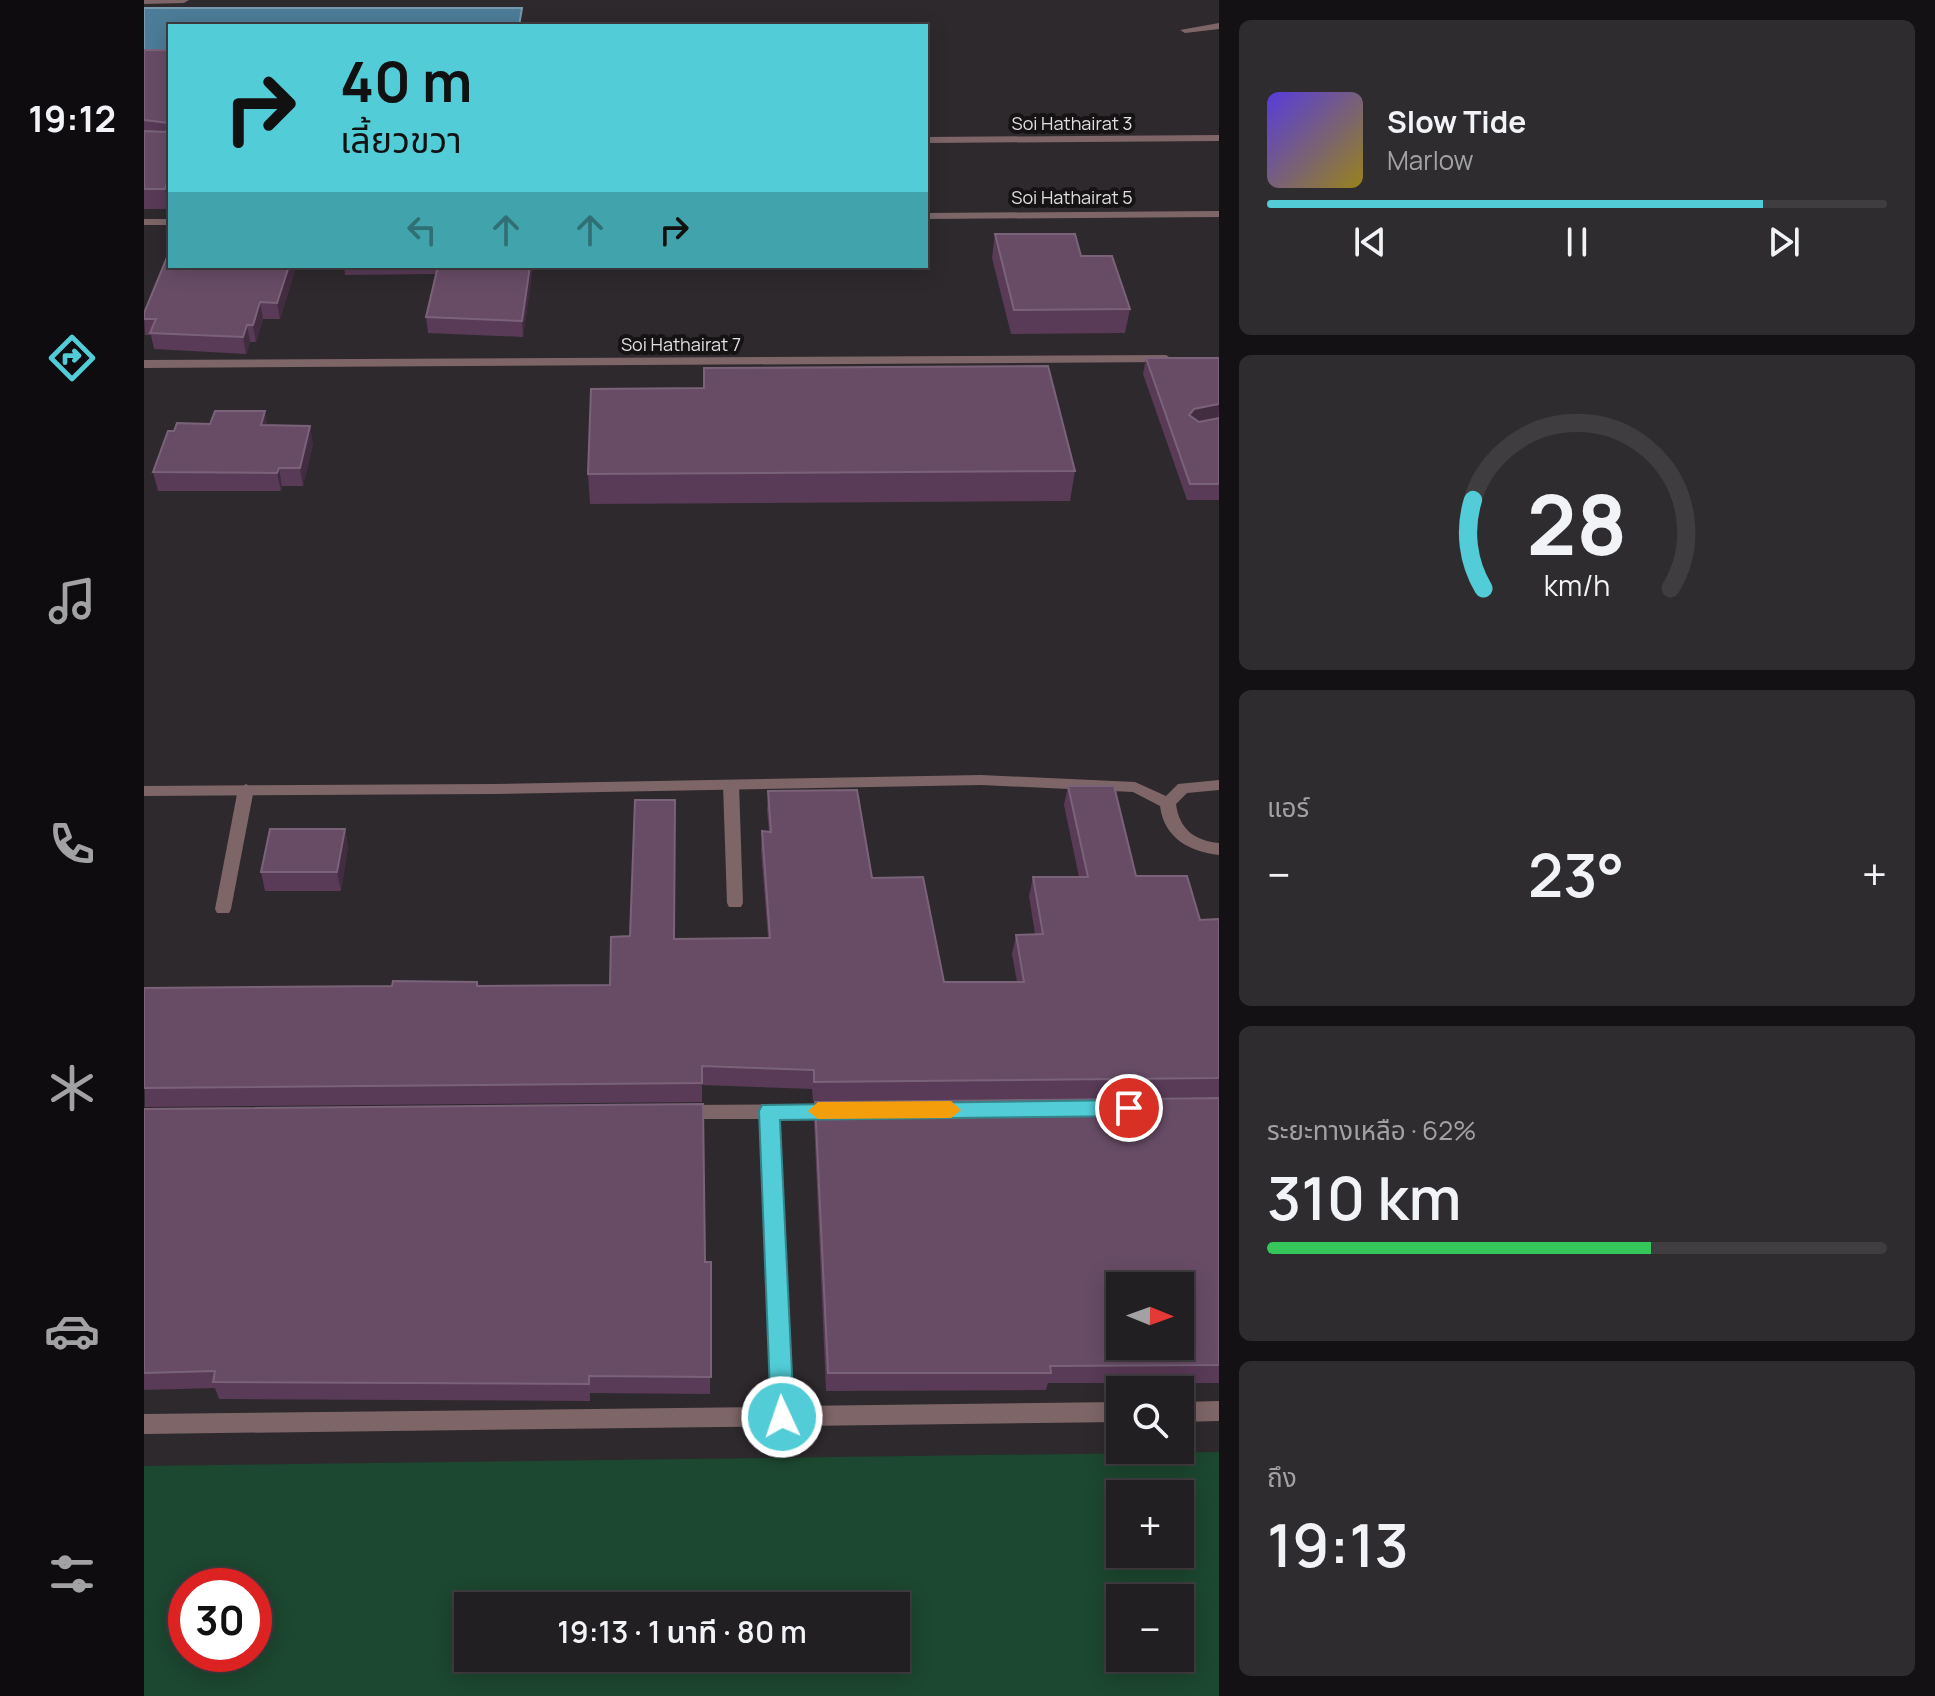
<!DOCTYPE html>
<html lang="th">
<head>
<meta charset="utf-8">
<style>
  :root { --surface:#221f22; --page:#2e2c2f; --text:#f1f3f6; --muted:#a2a2a5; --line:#3f3d40; --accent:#52ccd6 }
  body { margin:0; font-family:Manrope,"Noto Sans Thai",sans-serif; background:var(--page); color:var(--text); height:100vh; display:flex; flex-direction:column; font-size:30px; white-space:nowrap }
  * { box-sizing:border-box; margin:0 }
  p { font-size:26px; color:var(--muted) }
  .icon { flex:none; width:44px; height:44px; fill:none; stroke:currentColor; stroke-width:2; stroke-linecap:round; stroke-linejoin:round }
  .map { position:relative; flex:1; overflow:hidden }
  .panel { display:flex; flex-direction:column; gap:20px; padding:20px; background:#131113; width:716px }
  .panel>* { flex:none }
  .hud { position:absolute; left:24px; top:24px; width:760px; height:244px; border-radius:0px; box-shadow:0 4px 20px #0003,0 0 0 2px var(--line); background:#52ccd6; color:#111; overflow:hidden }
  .needle { width:52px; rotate:91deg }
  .controls { position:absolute; left:962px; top:1272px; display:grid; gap:16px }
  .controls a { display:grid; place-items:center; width:88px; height:88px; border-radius:0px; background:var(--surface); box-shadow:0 4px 20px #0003,0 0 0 2px var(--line); font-size:40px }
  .speed { position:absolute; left:24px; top:1568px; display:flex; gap:16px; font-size:40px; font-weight:700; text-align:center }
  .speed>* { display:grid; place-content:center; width:104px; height:104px; border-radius:50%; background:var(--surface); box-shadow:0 4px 20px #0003,0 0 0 2px var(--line); line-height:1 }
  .speed .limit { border:12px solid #d22; background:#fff; color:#111 }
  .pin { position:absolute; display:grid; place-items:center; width:68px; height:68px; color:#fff; margin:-34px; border:4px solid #fff; border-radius:50%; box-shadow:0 2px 8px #0007 }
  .me { position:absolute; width:88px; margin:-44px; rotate:357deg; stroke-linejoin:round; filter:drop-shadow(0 0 6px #0008) }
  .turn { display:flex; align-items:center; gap:28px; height:168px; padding:0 40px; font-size:36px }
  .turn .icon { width:104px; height:104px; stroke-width:2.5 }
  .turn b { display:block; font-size:56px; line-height:68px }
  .lanes { display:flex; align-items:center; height:76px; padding:0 40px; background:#0003; justify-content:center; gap:40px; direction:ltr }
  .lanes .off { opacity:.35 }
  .big { font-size:60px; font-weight:600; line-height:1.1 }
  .panel .tile { flex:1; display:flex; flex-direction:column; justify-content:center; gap:12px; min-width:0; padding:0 28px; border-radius:12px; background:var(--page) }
  .panel .dial { align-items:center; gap:0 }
  .dial svg { height:208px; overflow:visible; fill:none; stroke:var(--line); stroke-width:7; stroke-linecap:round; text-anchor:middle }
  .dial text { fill:var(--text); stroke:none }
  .song { display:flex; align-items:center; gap:24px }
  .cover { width:96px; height:96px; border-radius:12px; background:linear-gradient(135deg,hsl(250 70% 55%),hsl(50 70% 35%)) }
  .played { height:8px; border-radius:4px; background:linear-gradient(90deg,var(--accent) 80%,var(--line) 80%) }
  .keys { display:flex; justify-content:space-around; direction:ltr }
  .heat { display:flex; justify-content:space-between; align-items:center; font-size:44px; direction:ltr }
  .charge { height:12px; border-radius:6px; background:linear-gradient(90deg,#34c759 62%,var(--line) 0) }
  .trip { position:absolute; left:310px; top:1592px; width:456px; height:80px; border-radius:0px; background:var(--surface); box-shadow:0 4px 20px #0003,0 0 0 2px var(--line); font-weight:600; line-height:80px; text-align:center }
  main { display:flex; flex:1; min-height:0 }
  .menu { display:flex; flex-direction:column; width:144px; justify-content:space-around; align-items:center; background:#0e0c0e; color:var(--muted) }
  .menu .icon { width:56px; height:56px }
  .menu .active { color:var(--accent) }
  .menu b { font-size:36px; color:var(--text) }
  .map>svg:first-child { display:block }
</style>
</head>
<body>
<main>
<nav class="menu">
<b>19:12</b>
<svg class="icon active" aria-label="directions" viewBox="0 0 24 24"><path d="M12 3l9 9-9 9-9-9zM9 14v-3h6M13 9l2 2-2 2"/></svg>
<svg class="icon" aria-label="music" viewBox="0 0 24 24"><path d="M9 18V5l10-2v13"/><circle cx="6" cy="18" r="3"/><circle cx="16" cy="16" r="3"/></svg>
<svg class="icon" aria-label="phone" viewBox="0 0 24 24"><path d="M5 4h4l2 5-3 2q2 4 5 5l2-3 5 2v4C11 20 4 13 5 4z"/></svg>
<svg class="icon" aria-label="climate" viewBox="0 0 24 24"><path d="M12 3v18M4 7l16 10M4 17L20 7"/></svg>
<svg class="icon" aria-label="car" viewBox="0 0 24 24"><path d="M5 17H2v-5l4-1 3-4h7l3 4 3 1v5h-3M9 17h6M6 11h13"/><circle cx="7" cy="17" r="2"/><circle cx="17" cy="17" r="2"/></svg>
<svg class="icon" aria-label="filters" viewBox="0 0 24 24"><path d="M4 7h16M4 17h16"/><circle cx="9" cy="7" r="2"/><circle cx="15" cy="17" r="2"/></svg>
</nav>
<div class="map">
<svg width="1075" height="1696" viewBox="0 0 1075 1696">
  <rect width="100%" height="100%" fill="#2e292d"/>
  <path fill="#1c4730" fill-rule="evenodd" d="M1075 1452V1696H0V1466ZM976 1494H1036V1554H976ZM42 1586H110V1654H42ZM976 1598H1036V1658H976ZM324 1606H752V1658H324Z"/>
  <path fill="#4c7c98" stroke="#7899ae" stroke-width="2" d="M0 8H378L375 26H26V55H0Z"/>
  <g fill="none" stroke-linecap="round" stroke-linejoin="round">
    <g fill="#7e6668" fill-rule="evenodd">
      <path d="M0 0H45L40 3 0 4Z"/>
      <path d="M1075 23V29L1041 33 1036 30Z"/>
      <path d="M587 780 595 785 599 903 597 907H585L583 903 579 785Z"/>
      <path d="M102 784 110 789 87 909 85 913H73L71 909 94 789Z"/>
    </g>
    <g fill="#7e6668" fill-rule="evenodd">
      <path d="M1075 135V141L782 143V137Z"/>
      <path d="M1075 211V217L782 219V213Z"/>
      <rect x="0" y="219" width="26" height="6"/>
      <path d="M1022 355 1028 359 1026 362 0 368V360Z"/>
      <path d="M837 775 991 782 1022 796 1034 784 1075 780V790L1043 793 1032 804C1035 829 1051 841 1075 843V855C1046 852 1020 838 1016 806L989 792 837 785 350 794 0 796V786L350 784Z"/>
      <path d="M689 1104 695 1106 698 1111 695 1116 689 1118 634 1119 648 1406 976 1402V1422L0 1434V1414L627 1407 616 1119H537L531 1117 528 1112 531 1107 537 1105Z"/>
      <path d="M1075 1401V1421L1036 1422V1402Z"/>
    </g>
  </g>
  <g fill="#593a57">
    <path d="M0 50H26L25 209H0Z"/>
    <path d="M851 234 937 256 986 309 981 333 867 334 848 258Z"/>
    <path d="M200 266H389L379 337 284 333 282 317 292 274 201 275Z"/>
    <path d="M152 267 136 319H119L112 342H106L102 354 10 349 7 335H1L0 313Z"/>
    <path d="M1002 358H1075V500H1043L999 374Z"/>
    <path d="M560 368 931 471 926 501 446 504 444 474 560 388Z"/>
    <path d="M124 425 169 444 159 486H138L137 491H14L9 472Z"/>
    <path d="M924 786 992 876 1056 920 1075 919V1097L669 1101 668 1089 558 1085V1102L1 1107 0 988 466 985 530 939 624 938 617 851 618 831 625 832 623 810 624 791 728 878 800 982H873L868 954 872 935 891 934 885 896 889 877H935L920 805Z"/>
    <path d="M201 829 204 847 197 891H121L117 872Z"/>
    <path d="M1075 1098V1383H904L902 1390 682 1391 670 1121 671 1102Z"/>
    <path d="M0 1109 561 1262H567L566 1394 446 1393V1401L75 1399 71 1388 0 1390Z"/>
  </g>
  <g fill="#422c40">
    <path d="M26 172V205L25 209 21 189Z"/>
    <path d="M145 266 152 267 136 319 133 303Z"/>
    <path d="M386 266H389L379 337 378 321Z"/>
    <path d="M116 302 119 319 112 342 109 325Z"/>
    <path d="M103 325 106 342 102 354 99 337Z"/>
    <path d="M1075 404 1074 419 1046 424 1045 415 1050 409Z"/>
    <path d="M121 411 124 429 117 425Z"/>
    <path d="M166 426 169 444 159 486 156 468Z"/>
    <path d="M135 468 138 486 137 491 133 473Z"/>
    <path d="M201 829 204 847 197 891 193 872Z"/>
  </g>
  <g fill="#684c66" stroke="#7a6379" stroke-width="2" fill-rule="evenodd">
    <path d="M0 50H26V172L21 189H0V131L22 132 25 123 0 120Z"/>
    <path d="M851 234H931L937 256H968L986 309 870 310Z"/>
    <path d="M26 250V266H145L133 303 116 302 109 325H103L99 337 6 333 12 319H0V313Z"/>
    <path d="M294 266H386L378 321 282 317Z"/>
    <path d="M1002 358H1075V404L1050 409 1045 415 1055 422 1075 418V484H1046Z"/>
    <path d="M904 366 931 471 444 474 447 389 560 388V368Z"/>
    <path d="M71 411H121L117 425 166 426 156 468H135L133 473 9 472 24 431H30L33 423 66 424Z"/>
    <path d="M924 786H970L992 876H1043L1056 920 1075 919V1078L670 1082V1070L558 1066V1083L0 1088V988L248 986 249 981 333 982V986L466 985 467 937 486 936 491 800H531L530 939 626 938 618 831 627 832 624 791 713 790 728 878 779 877 800 982H880L872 935 899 934 889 877H944Z"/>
    <path d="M126 829H201L193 872H117Z"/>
    <path d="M1075 1098V1365L906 1366 907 1373H684L671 1102ZM976 1286H1036V1346H976Z"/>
    <path d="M559 1104 561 1262H567V1377L445 1376V1384L69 1382 71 1371 0 1373V1109Z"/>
  </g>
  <path fill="#52ccd6" stroke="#35858b" stroke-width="2" d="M985 1100 995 1108 985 1116 636 1120 650 1417 647 1425 638 1428 630 1425 627 1417 615 1111 618 1105Z"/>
  <path fill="#f59e0b" d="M807 1101 817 1110 807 1118 674 1119 664 1111 674 1102Z"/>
  <g text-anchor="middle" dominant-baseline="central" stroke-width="8" stroke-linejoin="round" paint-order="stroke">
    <g font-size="18" fill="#e0dee0" stroke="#151314">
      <text x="928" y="123">Soi Hathairat 3</text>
      <text x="928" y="197">Soi Hathairat 5</text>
      <text x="537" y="344">Soi Hathairat 7</text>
    </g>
  </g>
</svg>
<div class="controls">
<a><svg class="needle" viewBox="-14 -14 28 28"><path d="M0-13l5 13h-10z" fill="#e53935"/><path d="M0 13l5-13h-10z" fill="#a2a2a5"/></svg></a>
<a><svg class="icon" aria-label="search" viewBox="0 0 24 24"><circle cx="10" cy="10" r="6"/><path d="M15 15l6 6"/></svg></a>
<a>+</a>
<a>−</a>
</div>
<div class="speed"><div class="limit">30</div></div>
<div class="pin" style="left:985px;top:1108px;background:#d93025"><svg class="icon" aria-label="arrive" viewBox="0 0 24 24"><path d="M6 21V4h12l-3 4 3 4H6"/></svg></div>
<svg class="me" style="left:638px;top:1417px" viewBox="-20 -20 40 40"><circle r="17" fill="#52ccd6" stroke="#fff" stroke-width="3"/><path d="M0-11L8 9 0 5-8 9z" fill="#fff"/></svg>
<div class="trip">19:13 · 1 นาที · 80 m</div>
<div class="hud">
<div class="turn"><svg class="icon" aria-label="right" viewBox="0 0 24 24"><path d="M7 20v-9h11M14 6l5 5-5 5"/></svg><div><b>40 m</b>เลี้ยวขวา</div></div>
<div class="lanes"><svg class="icon off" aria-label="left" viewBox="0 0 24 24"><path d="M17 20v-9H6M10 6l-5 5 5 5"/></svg><svg class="icon off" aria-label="ahead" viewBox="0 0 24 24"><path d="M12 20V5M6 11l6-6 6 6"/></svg><svg class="icon off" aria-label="ahead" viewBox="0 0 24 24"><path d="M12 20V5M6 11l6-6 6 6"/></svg><svg class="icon" aria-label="right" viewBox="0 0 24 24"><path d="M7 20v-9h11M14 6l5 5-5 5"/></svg></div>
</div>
</div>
<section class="panel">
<div class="tile">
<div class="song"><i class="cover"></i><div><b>Slow Tide</b><p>Marlow</p></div></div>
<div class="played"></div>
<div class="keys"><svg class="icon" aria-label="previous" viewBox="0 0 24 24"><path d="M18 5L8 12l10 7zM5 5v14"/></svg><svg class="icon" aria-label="pause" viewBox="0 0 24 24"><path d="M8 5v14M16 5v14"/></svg><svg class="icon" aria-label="next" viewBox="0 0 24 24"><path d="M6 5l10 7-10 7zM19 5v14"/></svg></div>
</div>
<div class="tile dial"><svg viewBox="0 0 100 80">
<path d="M14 69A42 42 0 1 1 86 69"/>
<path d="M14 69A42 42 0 0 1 10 35" stroke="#52ccd6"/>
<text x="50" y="56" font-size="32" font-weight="700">28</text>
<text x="50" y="72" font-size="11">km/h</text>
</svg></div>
<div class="tile"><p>แอร์</p>
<div class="heat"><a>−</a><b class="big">23°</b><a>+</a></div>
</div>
<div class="tile"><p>ระยะทางเหลือ · 62%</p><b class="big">310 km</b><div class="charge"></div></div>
<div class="tile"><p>ถึง</p><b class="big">19:13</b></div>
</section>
</main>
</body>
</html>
